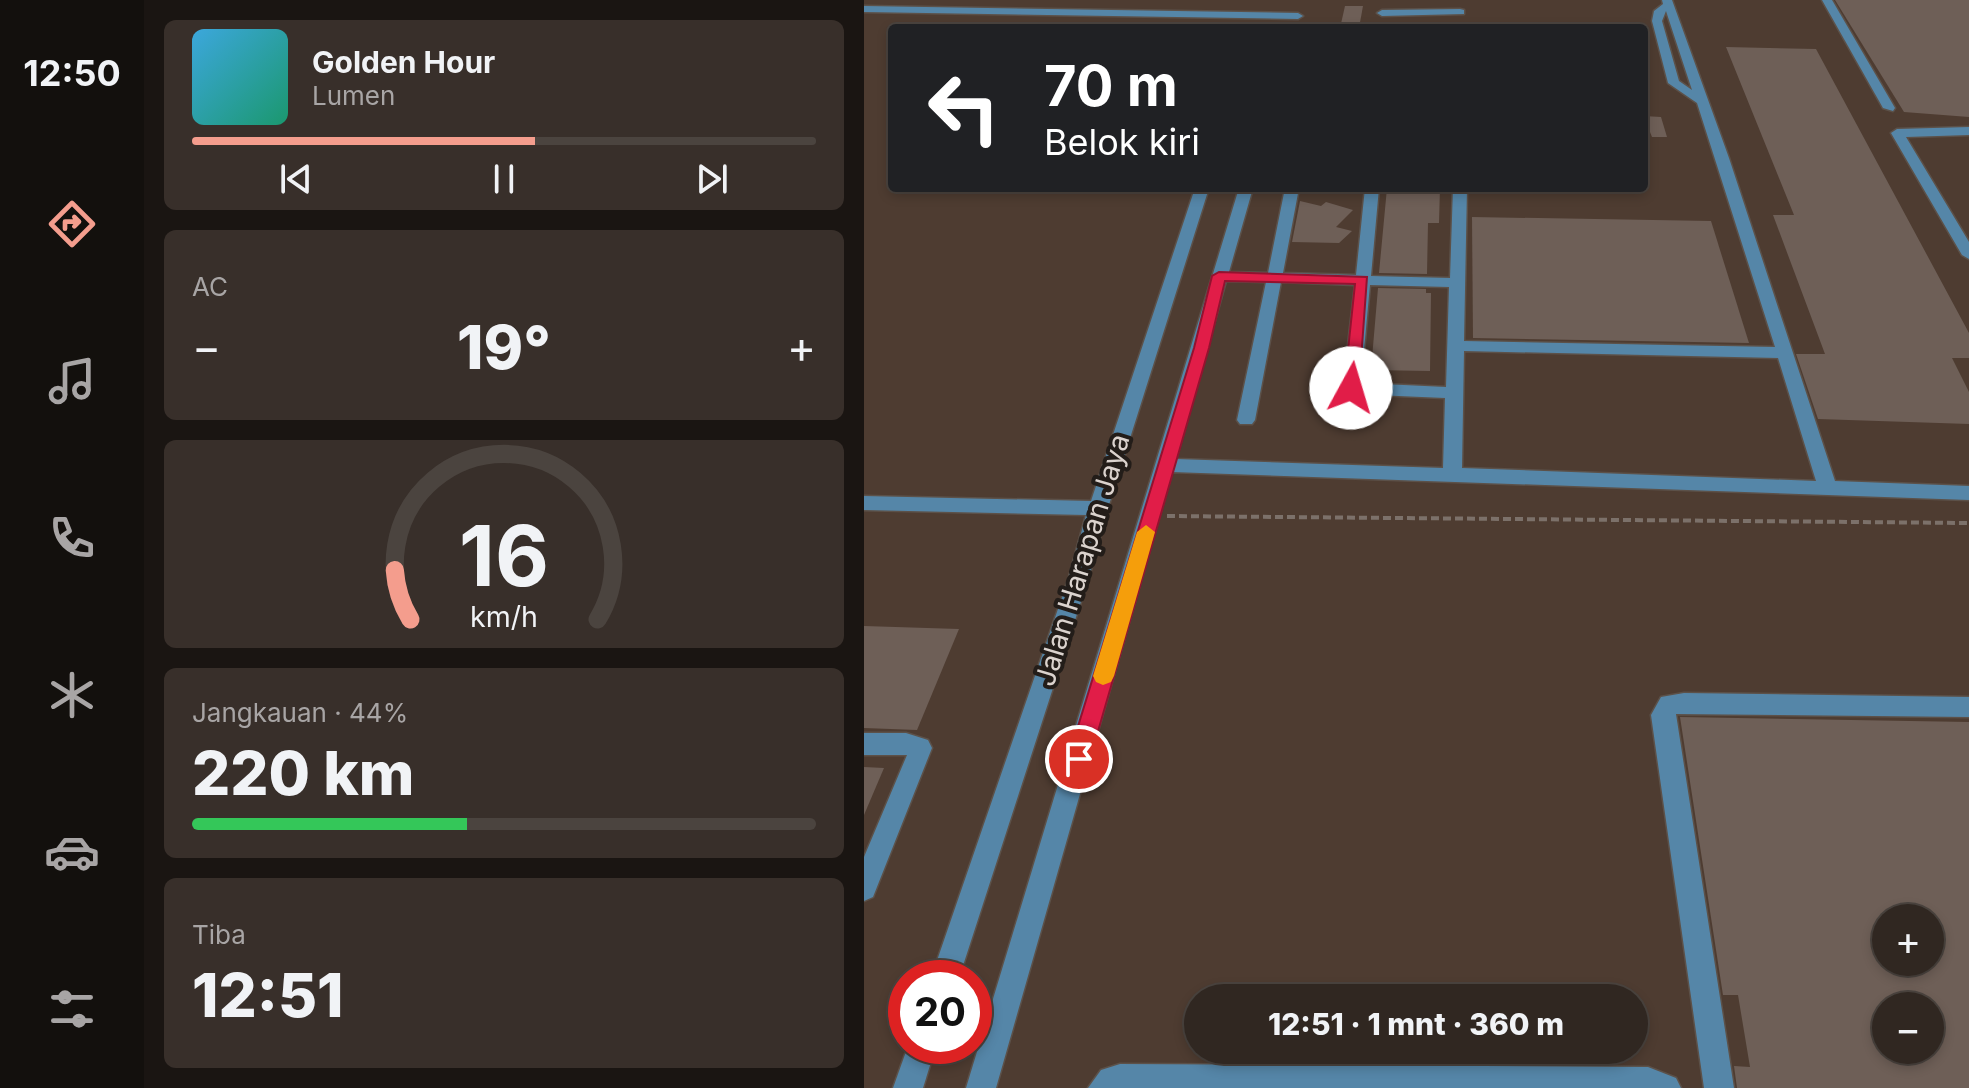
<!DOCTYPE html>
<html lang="id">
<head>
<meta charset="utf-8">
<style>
  :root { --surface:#302721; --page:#382f2a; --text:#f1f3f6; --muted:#a8a5a5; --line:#4b443f; --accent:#f49d8d }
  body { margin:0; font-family:Inter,sans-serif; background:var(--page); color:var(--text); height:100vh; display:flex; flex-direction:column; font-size:30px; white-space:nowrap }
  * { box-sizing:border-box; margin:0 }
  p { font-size:26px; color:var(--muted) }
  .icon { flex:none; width:44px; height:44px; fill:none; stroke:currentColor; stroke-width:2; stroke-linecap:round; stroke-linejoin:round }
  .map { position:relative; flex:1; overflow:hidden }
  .side { display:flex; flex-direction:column; gap:20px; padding:20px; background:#1a1512; width:720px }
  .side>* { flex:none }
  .top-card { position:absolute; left:24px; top:24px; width:760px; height:168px; border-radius:8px; box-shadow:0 4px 12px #0003,0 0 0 2px var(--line); background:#202124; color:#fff; overflow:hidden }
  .tools { position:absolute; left:1008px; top:904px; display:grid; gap:16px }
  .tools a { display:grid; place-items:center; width:72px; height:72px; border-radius:50%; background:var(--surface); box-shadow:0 4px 12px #0003,0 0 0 2px var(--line); font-size:40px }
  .speed { position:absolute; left:24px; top:960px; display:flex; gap:16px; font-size:40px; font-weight:700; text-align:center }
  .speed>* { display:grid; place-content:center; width:104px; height:104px; border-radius:50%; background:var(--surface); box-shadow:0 4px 12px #0003,0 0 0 2px var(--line); line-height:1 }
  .speed .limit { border:12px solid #d22; background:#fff; color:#111 }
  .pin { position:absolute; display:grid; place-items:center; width:68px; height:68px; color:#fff; margin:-34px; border:4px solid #fff; border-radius:50%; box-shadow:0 2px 8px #0007 }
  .me { position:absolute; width:88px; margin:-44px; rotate:6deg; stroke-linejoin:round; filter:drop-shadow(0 0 6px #0008) }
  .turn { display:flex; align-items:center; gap:28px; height:168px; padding:0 24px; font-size:36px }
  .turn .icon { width:104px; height:104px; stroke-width:2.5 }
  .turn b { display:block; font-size:56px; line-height:68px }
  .big { font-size:60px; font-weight:800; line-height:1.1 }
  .side .tile { flex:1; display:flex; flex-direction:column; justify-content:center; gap:12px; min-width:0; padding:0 28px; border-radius:12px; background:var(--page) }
  .side .dial { align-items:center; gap:0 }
  .dial svg { height:208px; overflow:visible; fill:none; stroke:var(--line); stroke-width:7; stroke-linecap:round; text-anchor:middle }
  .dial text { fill:var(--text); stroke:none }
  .song { display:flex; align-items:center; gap:24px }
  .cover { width:96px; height:96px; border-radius:12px; background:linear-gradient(135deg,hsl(200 70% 55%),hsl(160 70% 35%)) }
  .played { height:8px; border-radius:4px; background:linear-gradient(90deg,var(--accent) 55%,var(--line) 55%) }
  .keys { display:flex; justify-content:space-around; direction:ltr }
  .heat { display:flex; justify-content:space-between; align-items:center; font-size:44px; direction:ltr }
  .charge { height:12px; border-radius:6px; background:linear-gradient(90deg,#34c759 44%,var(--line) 0) }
  .trip { position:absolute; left:320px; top:984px; width:464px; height:80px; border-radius:40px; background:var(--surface); box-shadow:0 4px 12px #0003,0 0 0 2px var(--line); font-weight:800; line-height:80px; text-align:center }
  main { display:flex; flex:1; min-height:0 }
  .tab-bar { display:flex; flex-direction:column; width:144px; justify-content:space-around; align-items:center; background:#13100d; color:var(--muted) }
  .tab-bar .icon { width:56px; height:56px }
  .tab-bar .active { color:var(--accent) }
  .tab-bar b { font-size:36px; color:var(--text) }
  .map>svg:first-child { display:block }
</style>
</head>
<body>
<main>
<nav class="tab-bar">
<b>12:50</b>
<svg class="icon active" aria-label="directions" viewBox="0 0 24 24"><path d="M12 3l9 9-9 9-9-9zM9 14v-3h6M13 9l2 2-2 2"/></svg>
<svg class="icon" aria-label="music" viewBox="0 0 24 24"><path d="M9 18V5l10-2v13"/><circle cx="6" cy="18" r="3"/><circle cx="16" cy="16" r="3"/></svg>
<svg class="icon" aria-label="phone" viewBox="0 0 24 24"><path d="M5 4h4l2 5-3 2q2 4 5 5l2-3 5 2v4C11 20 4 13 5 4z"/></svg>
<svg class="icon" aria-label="climate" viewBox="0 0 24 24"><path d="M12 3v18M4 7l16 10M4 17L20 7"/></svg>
<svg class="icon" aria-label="car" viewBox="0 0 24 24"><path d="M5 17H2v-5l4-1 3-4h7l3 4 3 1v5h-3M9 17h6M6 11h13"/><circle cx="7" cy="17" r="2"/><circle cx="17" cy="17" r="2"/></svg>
<svg class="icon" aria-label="filters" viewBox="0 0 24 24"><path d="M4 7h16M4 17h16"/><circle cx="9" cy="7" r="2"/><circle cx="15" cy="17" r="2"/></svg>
</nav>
<section class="side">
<div class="tile">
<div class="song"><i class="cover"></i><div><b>Golden Hour</b><p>Lumen</p></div></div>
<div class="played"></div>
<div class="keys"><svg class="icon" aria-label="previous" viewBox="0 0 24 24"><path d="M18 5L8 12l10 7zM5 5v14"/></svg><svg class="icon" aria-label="pause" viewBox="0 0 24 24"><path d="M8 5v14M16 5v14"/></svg><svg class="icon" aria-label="next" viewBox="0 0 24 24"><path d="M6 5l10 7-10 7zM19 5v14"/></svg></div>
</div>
<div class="tile"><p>AC</p>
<div class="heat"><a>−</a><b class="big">19°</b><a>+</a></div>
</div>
<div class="tile dial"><svg viewBox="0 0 100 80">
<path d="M14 69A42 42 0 1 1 86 69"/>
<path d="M14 69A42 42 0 0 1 8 50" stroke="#f49d8d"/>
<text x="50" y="56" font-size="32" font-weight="700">16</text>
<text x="50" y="72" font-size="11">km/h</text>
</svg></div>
<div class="tile"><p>Jangkauan · 44%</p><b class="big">220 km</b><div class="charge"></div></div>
<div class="tile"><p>Tiba</p><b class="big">12:51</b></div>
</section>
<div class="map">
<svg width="1105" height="1088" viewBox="0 0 1105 1088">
  <rect width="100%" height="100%" fill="#40342c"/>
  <path fill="#4e3c31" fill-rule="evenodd" d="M0 0H1105V1088H0ZM28 28H780V188H28ZM1022 918H1066V962H1022ZM42 978H110V1046H42ZM334 998H770V1050H334ZM1022 1006H1066V1050H1022Z"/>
  <g fill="#6e5f57" fill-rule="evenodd">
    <path d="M971 0H1105V117L1040 112Z"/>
    <path d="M481 6H499L495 28H476Z"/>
    <path d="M862 47 952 49 1105 333V358H1088L1105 392V424L954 419 932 354H961L909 215H930Z"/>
    <path d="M780 116 797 117 803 137H788L786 132H780Z"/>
    <path d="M523 188H576L575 223H564L563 274 515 273Z"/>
    <path d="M436 201 457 206 462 202 489 210 472 227 488 231 475 243 428 242Z"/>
    <path d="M608 217 847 221 885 343 609 338Z"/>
    <path d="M514 288 562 289V293H567L566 371 507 370Z"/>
    <path d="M0 626 95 629 53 730 0 728Z"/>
    <path d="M816 717 1105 722V1088H873L870 1066 886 1067 874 995H859ZM1022 918H1066V962H1022ZM1022 1006H1066V1050H1022Z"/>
    <path d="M0 767 20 768 0 815Z"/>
  </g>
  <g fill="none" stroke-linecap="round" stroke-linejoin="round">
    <defs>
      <g id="minor">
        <path d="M798 0H808L865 158 971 481 1105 486V500L308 472 132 1088H102L375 188H389L365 272 404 273 421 188H435L419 273 492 275 501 188H515L507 276 586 278 589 188H603L600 341 911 347 833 103 804 83 788 21 790 11 799 4ZM802 11 828 90 815 81 798 21ZM362 281 402 282 373 420 376 424H388L391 420 417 282 491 285 479 388 488 394 581 398 579 468 312 459ZM506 285 585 287 582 387 497 383ZM600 351 914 358 952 481 598 468Z"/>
        <path d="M958 0H968L1031 108 1029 111 1019 108Z"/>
        <path d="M0 6 434 13 439 16 434 19 0 12Z"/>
        <path d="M596 9 600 10V14L518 16 513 13 518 10Z"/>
        <path d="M1105 127V135L1042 137 1105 242V259L1098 255 1027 133 1033 129Z"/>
        <path d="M331 188H345L244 508 225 577 95 978H67L205 577 222 515 0 510V496L227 501Z"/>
        <path d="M820 693 1105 697V717L812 714 870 1088H840L787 715 797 697Z"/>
        <path d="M0 733H42L64 740 68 748 9 897 0 901V857L43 755H0Z"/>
        <path d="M44 1046H72L59 1088H29Z"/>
        <path d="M256 1064 784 1067 812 1078 817 1088H224L237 1070Z"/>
      </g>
    </defs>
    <use href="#minor" stroke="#5c5149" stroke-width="3"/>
    <path stroke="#7c716a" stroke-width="4" stroke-dasharray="8 4" stroke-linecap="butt" d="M303 516 1105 523"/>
    <use href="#minor" fill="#5586a8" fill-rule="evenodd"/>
  </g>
  <path fill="#e11d48" stroke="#92132f" stroke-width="2" d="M355 272 503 277 495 388 487 393 480 388 491 284 361 281 345 348 226 759 222 766 215 769 207 766 204 759 330 348 348 276Z"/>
  <path fill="#f59e0b" d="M282 525 291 532 250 676 247 682 239 685 232 682 229 676 273 532Z"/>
  <g text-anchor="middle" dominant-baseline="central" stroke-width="8" stroke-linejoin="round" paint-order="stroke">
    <g font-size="28" fill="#dbd3ce" stroke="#231d19">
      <text transform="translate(218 560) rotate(-73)">Jalan Harapan Jaya</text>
    </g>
  </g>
</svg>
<div class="tools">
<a>+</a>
<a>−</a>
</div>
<div class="speed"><div class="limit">20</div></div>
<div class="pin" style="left:215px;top:759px;background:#d93025"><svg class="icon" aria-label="arrive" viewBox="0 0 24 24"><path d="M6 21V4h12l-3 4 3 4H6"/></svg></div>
<svg class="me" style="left:487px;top:388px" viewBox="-20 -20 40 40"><circle r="19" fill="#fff"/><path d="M0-13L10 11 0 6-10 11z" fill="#e11d48"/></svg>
<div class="trip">12:51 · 1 mnt · 360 m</div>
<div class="top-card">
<div class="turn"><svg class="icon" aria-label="left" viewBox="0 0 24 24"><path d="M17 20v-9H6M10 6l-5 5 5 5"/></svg><div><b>70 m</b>Belok kiri</div></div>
</div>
</div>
</main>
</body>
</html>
